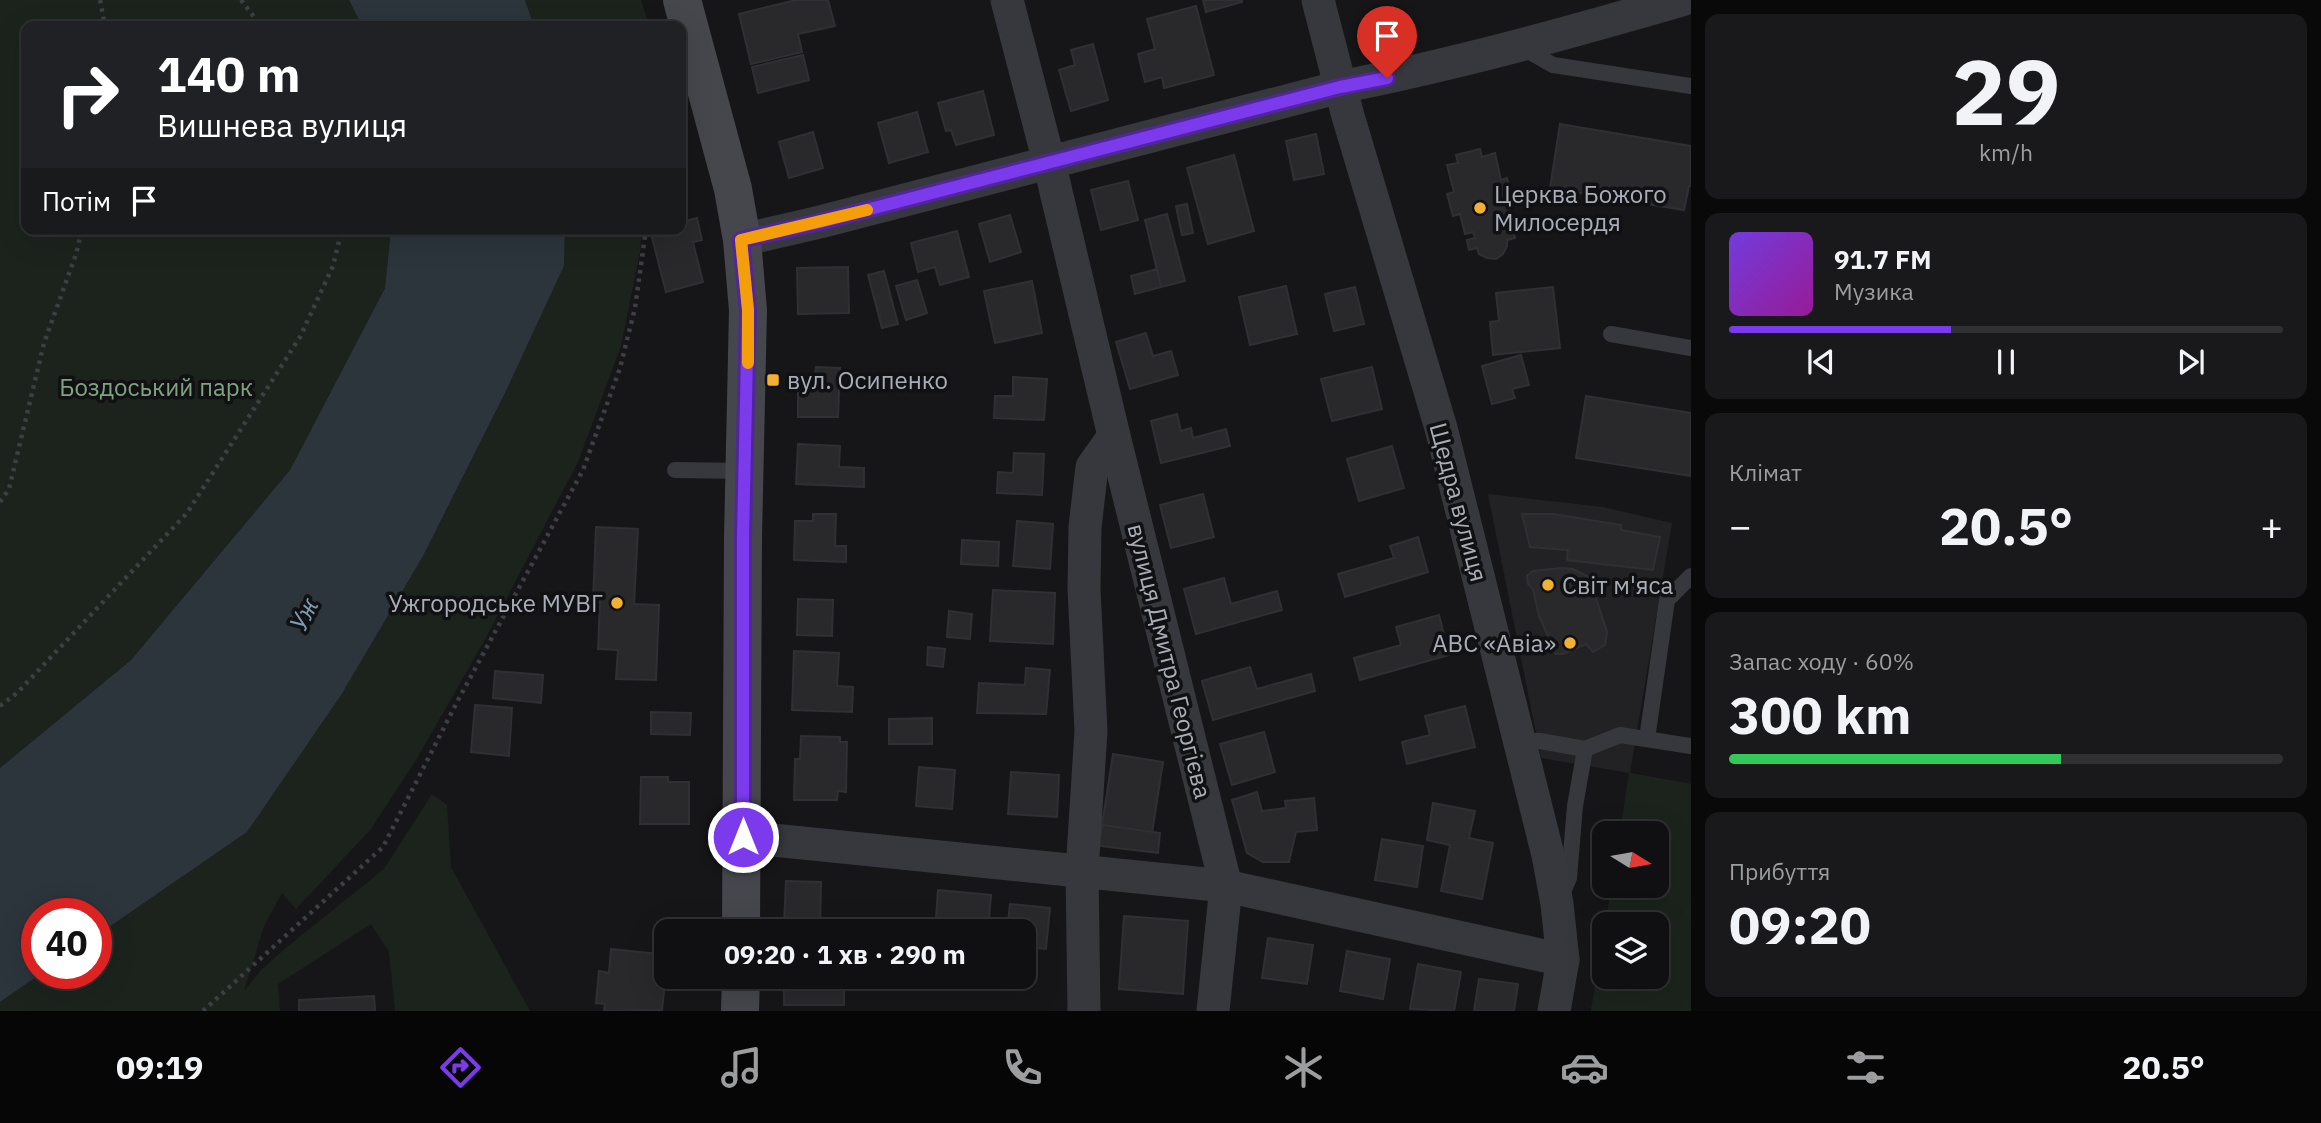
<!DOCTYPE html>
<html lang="uk">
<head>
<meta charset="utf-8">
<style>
  :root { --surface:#101012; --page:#19191b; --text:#f1f3f6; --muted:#9c9d9f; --line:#303032; --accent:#7c3aed }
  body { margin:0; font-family:"IBM Plex Sans",sans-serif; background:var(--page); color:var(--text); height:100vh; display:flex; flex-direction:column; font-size:26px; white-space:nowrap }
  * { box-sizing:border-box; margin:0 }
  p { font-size:23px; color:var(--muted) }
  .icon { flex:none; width:38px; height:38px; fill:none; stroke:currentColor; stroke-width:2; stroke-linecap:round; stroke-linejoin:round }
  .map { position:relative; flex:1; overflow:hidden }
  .sheet { display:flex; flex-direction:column; gap:14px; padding:14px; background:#09090a; width:630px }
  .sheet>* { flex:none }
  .guide { position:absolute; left:21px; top:21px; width:665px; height:214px; border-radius:14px; box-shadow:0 7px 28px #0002,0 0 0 2px var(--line); background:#202124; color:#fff; overflow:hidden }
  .needle { width:46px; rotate:101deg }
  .fabs { position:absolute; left:1592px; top:821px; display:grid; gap:14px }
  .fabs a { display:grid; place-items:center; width:77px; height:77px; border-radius:14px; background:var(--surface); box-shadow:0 7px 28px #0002,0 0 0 2px var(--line); font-size:35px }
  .speed { position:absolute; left:21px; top:898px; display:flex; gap:14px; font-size:35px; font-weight:700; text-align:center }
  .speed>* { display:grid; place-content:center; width:91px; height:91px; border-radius:50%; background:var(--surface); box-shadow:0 7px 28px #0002,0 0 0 2px var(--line); line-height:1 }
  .speed .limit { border:10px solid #d22; background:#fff; color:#111 }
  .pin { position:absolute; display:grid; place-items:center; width:60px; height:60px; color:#fff; margin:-72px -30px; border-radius:50% 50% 50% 0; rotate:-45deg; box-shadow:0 0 7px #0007 }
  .pin .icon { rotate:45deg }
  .me { position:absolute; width:77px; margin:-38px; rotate:0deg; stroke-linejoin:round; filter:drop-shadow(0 0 5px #0008) }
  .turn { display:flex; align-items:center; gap:24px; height:147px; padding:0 21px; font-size:32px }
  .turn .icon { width:91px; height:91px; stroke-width:2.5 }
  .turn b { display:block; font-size:49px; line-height:60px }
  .then { display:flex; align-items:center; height:66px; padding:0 21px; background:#0003; gap:14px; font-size:26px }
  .big { font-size:52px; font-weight:700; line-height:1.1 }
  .sheet .tile { flex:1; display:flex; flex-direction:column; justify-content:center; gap:10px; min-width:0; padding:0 24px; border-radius:14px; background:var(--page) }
  .sheet .dial { align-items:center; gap:0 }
  .dial b { font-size:91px; line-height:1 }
  .song { display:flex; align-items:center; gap:21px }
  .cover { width:84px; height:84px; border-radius:10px; background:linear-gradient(135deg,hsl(260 70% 55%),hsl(300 70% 35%)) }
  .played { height:7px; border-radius:4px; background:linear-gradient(90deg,var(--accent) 40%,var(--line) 40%) }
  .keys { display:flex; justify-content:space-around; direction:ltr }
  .heat { display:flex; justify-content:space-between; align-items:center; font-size:38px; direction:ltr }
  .charge { height:10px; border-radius:5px; background:linear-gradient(90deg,#34c759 60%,var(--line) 0) }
  .trip { position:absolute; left:654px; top:919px; width:382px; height:70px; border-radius:14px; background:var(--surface); box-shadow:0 7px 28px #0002,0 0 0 2px var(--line); font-weight:700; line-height:70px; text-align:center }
  .menu { display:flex; height:112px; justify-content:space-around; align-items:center; background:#060607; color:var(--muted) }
  .menu .icon { width:49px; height:49px }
  .menu .current { color:var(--accent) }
  .menu b { font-size:32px; color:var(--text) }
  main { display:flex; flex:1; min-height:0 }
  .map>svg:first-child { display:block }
</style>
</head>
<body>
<main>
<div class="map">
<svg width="1691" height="1011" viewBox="0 0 1691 1011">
  <rect width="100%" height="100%" fill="#161618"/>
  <path fill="#222225" d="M1488 494 1603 507 1672 523 1630 773 1691 784V1011H1591L1605 928V976H1657V924H1605L1612 886H1657V833H1620L1629 773 1541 758Z"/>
  <g fill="#1c231d">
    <path d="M0 0H349L362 26H26V229H391L385 288 290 470 131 660 0 768Z"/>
    <path d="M525 0H641L649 26H534Z"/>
    <path d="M565 229H642L640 252 621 346 578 462 482 645 416 760 371 829 296 909 282 893 264 926 244 991 261 970 288 946 384 869 432 794 447 805 451 867 530 1011H395L389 952 371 924 278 984 280 1011H0V1002L42 973H96V936L247 832 423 556 506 391 564 266Z"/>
    <path d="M1630 773 1691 784V1011H1591L1605 928V976H1657V924H1605L1612 886H1657V833H1620Z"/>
  </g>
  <g fill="#2c353c">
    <path d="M349 0H525L534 26H362Z"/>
    <path d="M391 229H565L564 266 506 391 423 556 341 695 247 832 96 936V914H37V973H42L0 1002V768L131 660 290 470 385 288Z"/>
  </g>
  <g fill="#29292c" stroke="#303034" stroke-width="2">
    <path d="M796 0H828L835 26 798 34 802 52 751 64 739 14Z"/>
    <path d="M1203 0H1242V2L1206 12Z"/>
    <path d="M1196 6 1214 75 1164 88 1162 77 1145 82 1138 54 1155 49 1147 19Z"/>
    <path d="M1093 44 1108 100 1071 111 1059 70 1075 65 1071 50Z"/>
    <path d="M803 55 809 80 758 93 752 67Z"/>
    <path d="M983 91 994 135 956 145 951 130 946 131 938 103Z"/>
    <path d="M917 112 928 152 889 163 878 123Z"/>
    <path d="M1560 124 1691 146V186H1689L1684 210 1550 188Z"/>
    <path d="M813 132 823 168 789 178 779 142Z"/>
    <path d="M1316 134 1324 174 1294 180 1286 141Z"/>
    <path d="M1480 149 1482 157 1495 153 1501 180 1507 178 1513 201 1507 202 1512 222 1504 224 1505 231 1513 229 1515 238 1507 240V246L1503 254 1496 259 1487 258 1479 254 1477 248 1469 250 1467 240 1475 238 1473 232 1465 234 1460 214 1453 216 1447 194 1454 192 1447 165 1458 163 1456 155Z"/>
    <path d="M1234 155 1254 231 1208 244 1187 168Z"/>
    <path d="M1128 181 1138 220 1101 230 1091 190Z"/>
    <path d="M1187 204 1193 233 1182 235 1176 206Z"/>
    <path d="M1167 214 1185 281 1161 287 1145 220Z"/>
    <path d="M1010 215 1021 252 990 262 979 224Z"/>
    <path d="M697 218 702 240 693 242 703 282 666 292 650 230 681 229V222Z"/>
    <path d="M957 231 969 277 940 285 935 267 918 272 911 243Z"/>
    <path d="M848 267 849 313 798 314 797 268Z"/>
    <path d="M1157 269 1161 287 1135 294 1131 276Z"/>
    <path d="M884 271 898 324 882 328 868 275Z"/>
    <path d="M917 280 927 313 906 320 896 286Z"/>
    <path d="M1032 281 1042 333 995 343 984 291Z"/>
    <path d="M1286 286 1297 334 1250 345 1239 297Z"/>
    <path d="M1355 287 1364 324 1334 331 1325 294Z"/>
    <path d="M1553 287 1560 348 1493 355 1490 322 1499 321 1496 293Z"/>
    <path d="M1146 333 1153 356 1171 351 1178 375 1130 389 1116 342Z"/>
    <path d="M1521 355 1529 385 1512 389 1515 398 1492 404 1482 366Z"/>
    <path d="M816 367 840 368 838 417H798V376L815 377Z"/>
    <path d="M1372 367 1382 409 1332 421 1321 379Z"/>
    <path d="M1013 377 1047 379 1044 420 994 418 995 396H1013Z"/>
    <path d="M1586 396 1691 413V476L1576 458Z"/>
    <path d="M1177 414 1181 431 1191 428 1193 438 1226 429 1230 446 1161 463 1151 421Z"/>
    <path d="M798 444 840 446 839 467 864 468V487L796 484Z"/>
    <path d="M1392 446 1404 488 1359 501 1347 459Z"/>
    <path d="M1014 453 1044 454 1042 495 997 493 998 472 1013 473Z"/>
    <path d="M1203 494 1214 537 1171 548 1160 505Z"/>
    <path d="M813 514H836L835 546H846V562L794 560 795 521H813Z"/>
    <path d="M1522 514H1553L1621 525V530L1660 537 1653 570 1567 560 1568 550 1530 547Z"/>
    <path d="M1017 521 1053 524 1050 569 1013 566Z"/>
    <path d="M596 527 638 529 634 604 659 605 656 680 616 679 618 650 598 649 600 602H593Z"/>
    <path d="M1418 537 1428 572 1345 597 1338 574 1394 558 1390 546Z"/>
    <path d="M962 540 999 542 998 566 961 564Z"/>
    <path d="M1562 568 1573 569 1589 577 1607 632 1605 645 1593 652 1586 644 1563 654H1556L1550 649V641L1539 616 1533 589 1528 584 1527 576 1533 571Z"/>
    <path d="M1224 578 1231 604 1277 591 1282 610 1196 634 1184 589Z"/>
    <path d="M993 590 1055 593 1053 644 990 641Z"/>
    <path d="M798 599 833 600 832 636 797 635Z"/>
    <path d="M949 611 972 614 970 639 947 637Z"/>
    <path d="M1439 615 1449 655 1360 680 1354 658 1401 645 1396 627Z"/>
    <path d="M928 647 945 649 943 667 927 665Z"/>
    <path d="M794 651 839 653 837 686 853 687 852 712 792 710Z"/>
    <path d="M1250 667 1257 689 1311 674 1315 691 1213 720 1202 681Z"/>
    <path d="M1026 668 1050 670 1046 714 977 713 979 683 1025 685Z"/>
    <path d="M495 671 543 675 541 703 493 698Z"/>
    <path d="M475 705 512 708 509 756 471 752Z"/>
    <path d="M1465 706 1475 747 1407 764 1402 742 1430 735 1425 716Z"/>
    <path d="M651 712 691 713 690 735 651 734Z"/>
    <path d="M932 718V744H889V719Z"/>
    <path d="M1264 732 1275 772 1232 785 1220 744Z"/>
    <path d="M801 736 840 737V742H847L846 792 838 791 837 800H794L795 759H800Z"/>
    <path d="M1113 754 1163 762 1152 833 1102 825Z"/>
    <path d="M919 767 955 770 952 809 916 806Z"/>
    <path d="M1011 772 1059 775 1057 817 1008 814Z"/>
    <path d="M641 777H668V782H689V824H640Z"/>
    <path d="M1257 792 1262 811 1286 808 1285 801 1314 798 1317 830 1296 832 1289 862H1263L1247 853 1232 800Z"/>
    <path d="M1433 803 1475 811 1469 838 1493 843 1482 899 1441 891 1450 845 1427 840Z"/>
    <path d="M1102 825 1160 833 1158 853 1099 846Z"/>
    <path d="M1382 839 1423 846 1417 887 1375 880Z"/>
    <path d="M786 881 821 882 820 924 784 923Z"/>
    <path d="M938 890 991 895 988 931H935Z"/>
    <path d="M1010 904 1050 908 1046 949 1024 947V931H1007Z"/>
    <path d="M1124 916 1188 921 1183 994 1119 989Z"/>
    <path d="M1268 938 1313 945 1307 984 1262 978Z"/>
    <path d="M611 949 658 954 656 971 666 972 662 1010 604 1011 605 1004 596 1003 599 971 609 973Z"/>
    <path d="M1347 951 1390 959 1383 999 1340 991Z"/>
    <path d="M1418 964 1461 972 1454 1011 1410 1009Z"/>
    <rect x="784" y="976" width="60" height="29"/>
    <path d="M1479 979 1518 984 1514 1011H1474Z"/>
    <path d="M374 996 375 1011H299V1000Z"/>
  </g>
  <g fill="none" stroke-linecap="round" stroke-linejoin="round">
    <g stroke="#3d3f44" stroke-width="4.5" stroke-dasharray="3.5 5" stroke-linecap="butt">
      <path d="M100 0 105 26"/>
      <path d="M241 0 261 26"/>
      <path d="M0 502 9 489 44 343 76 254 82 229"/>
      <path d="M0 706 17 693 187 513 300 337 333 266 342 229"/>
      <path d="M203 1011 383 847 457 702 583 470 620 368 635 308 646 229"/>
    </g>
    <g stroke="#37383d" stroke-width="16">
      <path d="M1523 48 1553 65 1691 86"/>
      <path d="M1611 334 1691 348"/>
      <path d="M675 470 745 471"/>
      <path d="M1647 739 1667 600 1691 576"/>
      <path d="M1520 741H1540L1585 749"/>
      <path d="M1561 896 1569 878 1575 806 1585 749 1620 735 1691 746"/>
    </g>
    <g stroke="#37383d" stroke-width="33">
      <path d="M1007 0 1049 162 1114 436 1226 886 1213 1011"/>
      <path d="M1318 0 1348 116 1441 428 1548 855 1557 904 1563 960 1554 1011"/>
      <path d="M742 240 820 222 1340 87C1457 64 1568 33 1682 0"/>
      <path d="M743 837 1226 886 1563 960"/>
      <path d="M1084 1011 1082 871 1091 731 1084 589 1085 527 1092 467 1114 436"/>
    </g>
    <g stroke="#45474d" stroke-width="38">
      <path d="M682 0 733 189 742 240 748 310 743 537 741 931"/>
      <path d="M740 1011 741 976"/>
    </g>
  </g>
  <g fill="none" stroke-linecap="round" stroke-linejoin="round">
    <defs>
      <path id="route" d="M743 837V537L748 310 741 240 820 222 1340 87 1387 78"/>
    </defs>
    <use href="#route" stroke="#51269a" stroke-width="18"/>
    <use href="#route" stroke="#7c3aed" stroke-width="12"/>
    <path stroke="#f59e0b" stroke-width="12" d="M748 363V310L741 240 867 210"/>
  </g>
  <g fill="#f2b134" stroke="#111113" stroke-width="2.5">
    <circle cx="1480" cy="208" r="7"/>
    <rect x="766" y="373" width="14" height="14" rx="3.5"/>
    <circle cx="1548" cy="585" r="7"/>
    <circle cx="617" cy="603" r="7"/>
    <circle cx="1570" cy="643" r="7"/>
  </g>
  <g text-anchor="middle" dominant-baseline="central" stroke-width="7" stroke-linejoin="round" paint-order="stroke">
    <g font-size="24" fill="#a8adb8" stroke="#111113" text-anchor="start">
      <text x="1494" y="194">Церква Божого<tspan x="1494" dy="28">Милосердя</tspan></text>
      <text x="787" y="380">вул. Осипенко</text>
      <text x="1562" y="585">Світ м'яса</text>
      <text x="603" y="603" text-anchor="end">Ужгородське МУВГ</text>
      <text x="1556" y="643" text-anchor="end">ABC «Авіа»</text>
    </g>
    <g font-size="24" fill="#7fa381" stroke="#111113">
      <text x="156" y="387">Боздоський парк</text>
    </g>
    <g font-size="24" fill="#a8adb8" stroke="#111113">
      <text transform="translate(1459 502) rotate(75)">Щедра вулиця</text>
      <text transform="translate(1170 661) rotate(76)">вулиця Дмитра Георгієва</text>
    </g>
    <g font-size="26" font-style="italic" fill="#7f9bb3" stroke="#111113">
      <text transform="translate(303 614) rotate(-63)">Уж</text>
    </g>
  </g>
</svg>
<div class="fabs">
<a><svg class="needle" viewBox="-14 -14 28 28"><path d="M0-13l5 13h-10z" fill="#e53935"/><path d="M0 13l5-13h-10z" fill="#9c9d9f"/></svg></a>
<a><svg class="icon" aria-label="layers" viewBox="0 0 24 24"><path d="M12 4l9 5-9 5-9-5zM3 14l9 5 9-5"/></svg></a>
</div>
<div class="speed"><div class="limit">40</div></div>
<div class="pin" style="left:1387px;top:78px;background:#d93025"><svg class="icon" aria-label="arrive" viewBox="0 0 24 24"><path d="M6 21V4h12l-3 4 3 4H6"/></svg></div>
<svg class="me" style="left:743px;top:837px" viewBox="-20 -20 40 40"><circle r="17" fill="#7c3aed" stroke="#fff" stroke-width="3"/><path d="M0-11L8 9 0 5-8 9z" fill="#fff"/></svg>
<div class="trip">09:20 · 1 хв · 290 m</div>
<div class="guide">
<div class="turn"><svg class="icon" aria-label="right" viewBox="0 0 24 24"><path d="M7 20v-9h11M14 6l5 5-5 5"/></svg><div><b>140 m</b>Вишнева вулиця</div></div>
<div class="then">Потім<svg class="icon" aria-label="arrive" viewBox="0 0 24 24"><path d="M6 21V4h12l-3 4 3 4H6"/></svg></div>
</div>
</div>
<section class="sheet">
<div class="tile dial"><b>29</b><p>km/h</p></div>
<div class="tile">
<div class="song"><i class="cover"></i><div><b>91.7 FM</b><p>Музика</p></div></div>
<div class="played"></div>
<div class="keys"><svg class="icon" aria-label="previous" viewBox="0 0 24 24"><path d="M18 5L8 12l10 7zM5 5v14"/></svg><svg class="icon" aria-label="pause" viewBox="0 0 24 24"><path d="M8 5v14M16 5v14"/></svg><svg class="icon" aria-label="next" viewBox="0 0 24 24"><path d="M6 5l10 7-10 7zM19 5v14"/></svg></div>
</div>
<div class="tile"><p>Клімат</p>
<div class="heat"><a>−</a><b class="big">20.5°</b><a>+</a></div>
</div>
<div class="tile"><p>Запас ходу · 60%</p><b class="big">300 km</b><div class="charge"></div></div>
<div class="tile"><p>Прибуття</p><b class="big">09:20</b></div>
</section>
</main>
<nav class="menu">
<b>09:19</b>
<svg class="icon current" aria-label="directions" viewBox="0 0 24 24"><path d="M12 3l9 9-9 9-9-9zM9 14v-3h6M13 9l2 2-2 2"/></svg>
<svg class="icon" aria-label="music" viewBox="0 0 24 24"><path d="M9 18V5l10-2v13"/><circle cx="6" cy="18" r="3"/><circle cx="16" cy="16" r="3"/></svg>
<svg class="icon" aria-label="phone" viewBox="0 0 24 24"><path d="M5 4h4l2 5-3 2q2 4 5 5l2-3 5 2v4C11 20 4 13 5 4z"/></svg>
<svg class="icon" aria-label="climate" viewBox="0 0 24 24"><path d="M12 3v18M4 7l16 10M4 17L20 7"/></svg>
<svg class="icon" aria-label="car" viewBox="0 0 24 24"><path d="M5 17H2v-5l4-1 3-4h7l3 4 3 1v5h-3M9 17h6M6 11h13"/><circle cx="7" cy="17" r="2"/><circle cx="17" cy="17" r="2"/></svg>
<svg class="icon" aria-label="filters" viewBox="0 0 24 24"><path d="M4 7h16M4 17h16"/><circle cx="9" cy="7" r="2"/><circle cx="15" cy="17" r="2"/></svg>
<b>20.5°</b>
</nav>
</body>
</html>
